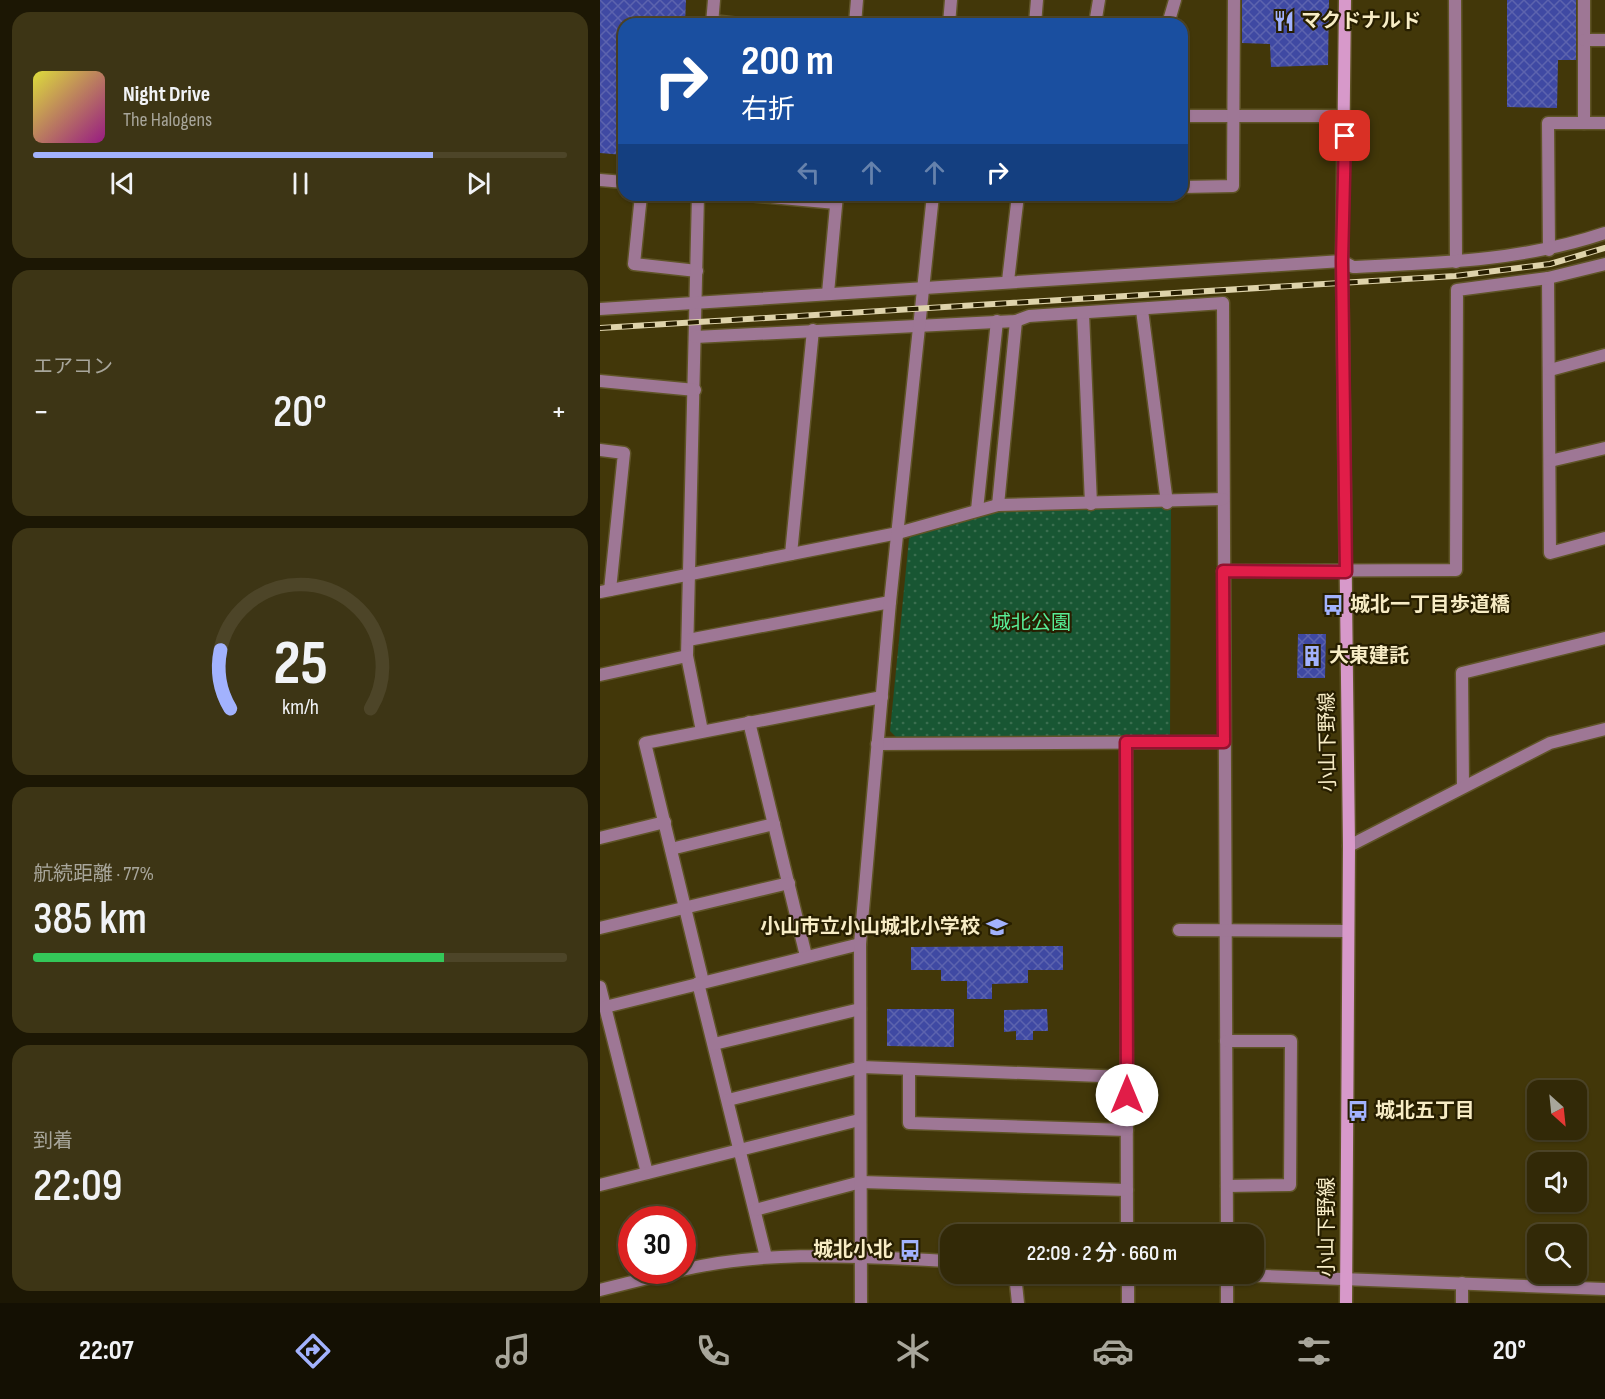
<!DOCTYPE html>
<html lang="ja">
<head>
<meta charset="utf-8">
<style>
  :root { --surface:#322907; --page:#3d3515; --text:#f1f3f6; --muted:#a8a69b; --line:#4d4528; --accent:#a2b2fd }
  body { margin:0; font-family:"Sofia Sans Condensed","Noto Sans JP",sans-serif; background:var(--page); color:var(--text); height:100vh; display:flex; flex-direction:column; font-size:22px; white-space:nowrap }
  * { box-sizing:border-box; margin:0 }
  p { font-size:20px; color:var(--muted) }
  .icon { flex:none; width:33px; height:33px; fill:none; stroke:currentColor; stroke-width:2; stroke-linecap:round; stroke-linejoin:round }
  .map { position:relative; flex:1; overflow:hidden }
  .panel { display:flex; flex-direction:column; gap:12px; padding:12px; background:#1c1704; width:600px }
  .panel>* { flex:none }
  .top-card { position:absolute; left:18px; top:18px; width:570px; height:183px; border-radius:18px; box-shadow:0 2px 4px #0004,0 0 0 2px var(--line); background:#1a4fa0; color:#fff; overflow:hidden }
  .needle { width:39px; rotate:153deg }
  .tools { position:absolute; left:927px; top:1080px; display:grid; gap:12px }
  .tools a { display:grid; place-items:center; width:60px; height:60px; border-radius:12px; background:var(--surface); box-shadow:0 2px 4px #0004,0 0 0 2px var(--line); font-size:30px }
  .speed { position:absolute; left:18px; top:1206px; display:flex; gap:12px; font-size:30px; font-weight:700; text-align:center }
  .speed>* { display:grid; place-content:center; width:78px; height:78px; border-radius:50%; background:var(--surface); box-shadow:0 2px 4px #0004,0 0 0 2px var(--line); line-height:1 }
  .speed .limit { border:9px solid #d22; background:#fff; color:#111 }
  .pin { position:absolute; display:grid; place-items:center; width:51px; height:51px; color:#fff; margin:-26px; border-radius:12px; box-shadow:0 3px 9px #0006 }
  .me { position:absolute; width:66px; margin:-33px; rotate:0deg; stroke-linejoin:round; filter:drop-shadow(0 0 4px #0008) }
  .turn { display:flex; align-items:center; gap:21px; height:126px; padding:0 24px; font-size:27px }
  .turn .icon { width:78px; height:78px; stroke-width:2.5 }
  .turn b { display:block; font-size:42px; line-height:51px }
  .lanes { display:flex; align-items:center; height:57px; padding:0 24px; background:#0003; justify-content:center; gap:30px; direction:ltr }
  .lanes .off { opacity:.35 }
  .big { font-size:45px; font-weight:600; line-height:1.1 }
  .panel .card { flex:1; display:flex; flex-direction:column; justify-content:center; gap:9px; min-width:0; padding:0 21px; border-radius:18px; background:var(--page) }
  .panel .dial { align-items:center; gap:0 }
  .dial svg { height:156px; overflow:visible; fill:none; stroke:var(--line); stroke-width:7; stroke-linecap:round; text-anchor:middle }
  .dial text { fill:var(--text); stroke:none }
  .song { display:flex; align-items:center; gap:18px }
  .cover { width:72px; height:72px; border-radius:9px; background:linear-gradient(135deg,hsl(60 70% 55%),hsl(310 70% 35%)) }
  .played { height:6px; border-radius:3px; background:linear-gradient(90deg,var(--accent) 75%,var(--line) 75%) }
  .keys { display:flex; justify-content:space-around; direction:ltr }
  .heat { display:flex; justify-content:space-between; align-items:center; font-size:33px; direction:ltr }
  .charge { height:9px; border-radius:4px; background:linear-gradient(90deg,#34c759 77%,var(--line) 0) }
  .trip { position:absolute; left:340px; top:1224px; width:324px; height:60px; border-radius:18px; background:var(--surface); box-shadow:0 2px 4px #0004,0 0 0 2px var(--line); font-weight:600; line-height:60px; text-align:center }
  .menu { display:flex; height:96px; justify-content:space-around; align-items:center; background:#141003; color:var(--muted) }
  .menu .icon { width:42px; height:42px }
  .menu .on { color:var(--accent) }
  .menu b { font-size:27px; color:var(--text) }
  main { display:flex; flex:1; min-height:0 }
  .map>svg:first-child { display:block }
</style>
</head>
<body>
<main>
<section class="panel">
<div class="card">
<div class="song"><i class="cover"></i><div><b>Night Drive</b><p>The Halogens</p></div></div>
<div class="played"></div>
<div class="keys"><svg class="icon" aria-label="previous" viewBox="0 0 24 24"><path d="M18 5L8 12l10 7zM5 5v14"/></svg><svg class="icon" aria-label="pause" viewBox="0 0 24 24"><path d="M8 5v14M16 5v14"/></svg><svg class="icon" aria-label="next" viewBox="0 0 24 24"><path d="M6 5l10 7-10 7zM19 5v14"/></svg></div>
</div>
<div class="card"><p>エアコン</p>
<div class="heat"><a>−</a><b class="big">20°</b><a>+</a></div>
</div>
<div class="card dial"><svg viewBox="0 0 100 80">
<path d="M14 69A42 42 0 1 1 86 69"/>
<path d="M14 69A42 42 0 0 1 9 39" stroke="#a2b2fd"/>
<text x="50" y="56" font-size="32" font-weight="700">25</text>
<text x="50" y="72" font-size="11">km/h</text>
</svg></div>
<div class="card"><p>航続距離 · 77%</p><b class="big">385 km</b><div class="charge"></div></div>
<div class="card"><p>到着</p><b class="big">22:09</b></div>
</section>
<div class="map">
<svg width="1005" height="1303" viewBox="0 0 1005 1303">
  <defs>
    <pattern id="park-dots" width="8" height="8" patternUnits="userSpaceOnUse" patternTransform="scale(1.5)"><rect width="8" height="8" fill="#185633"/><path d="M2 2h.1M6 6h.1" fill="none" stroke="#3a6e4f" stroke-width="1.8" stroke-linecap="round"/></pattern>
    <pattern id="building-cross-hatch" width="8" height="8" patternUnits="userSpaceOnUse" patternTransform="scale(1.5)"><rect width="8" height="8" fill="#3f49a3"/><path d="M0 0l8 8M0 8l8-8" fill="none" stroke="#5c63ae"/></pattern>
  </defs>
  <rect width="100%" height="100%" fill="#423709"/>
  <path fill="url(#park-dots)" d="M422 508H571L570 737H296L290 731 309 539 313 534 386 513Z"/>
  <g fill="url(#building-cross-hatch)">
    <path d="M0 0H86L85 24H24V155L0 153Z"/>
    <path d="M642 0H729L728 65 671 67 670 44 642 43Z"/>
    <path d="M907 0H976V60H958L957 108 907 107Z"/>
    <path d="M698 634H726L725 678H697Z"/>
    <path d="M463 946V970H428V983L392 984V999H367V981H341V970H311V947Z"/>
    <path d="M287 1009H354V1047L287 1046Z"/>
    <path d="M447 1009 448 1031H433V1040H416V1031L404 1032V1010Z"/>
  </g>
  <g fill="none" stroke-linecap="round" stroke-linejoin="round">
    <defs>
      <g id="minor">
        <path d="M855 0 856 262"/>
        <path d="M984 0V123"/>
        <path d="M112 21 139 24"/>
        <path d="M112 24 114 0"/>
        <path d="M255 24 257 0"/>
        <path d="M435 24 437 0"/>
        <path d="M495 24 499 0"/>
        <path d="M568 24 575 0"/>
        <path d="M984 40H1005"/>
        <path d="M582 116H745"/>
        <path d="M0 180 24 182"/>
        <path d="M582 187 633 186 634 0"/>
        <path d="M41 195 34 264 97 271"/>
        <path d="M98 195 87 656 102 731"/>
        <path d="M148 195 236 203"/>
        <path d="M949 250 948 123H1005"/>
        <path d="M742 261 753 267C839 263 922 261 1005 233"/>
        <path d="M948 278 950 553 1005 538"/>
        <path d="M408 281 418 195"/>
        <path d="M228 293 237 195"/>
        <path d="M542 310 567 503"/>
        <path d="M483 313 491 504"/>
        <path d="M95 337 416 321 429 316 623 303 627 1234"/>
        <path d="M950 370 1005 355"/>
        <path d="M0 381 95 390"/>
        <path d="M0 450 24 453 10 590"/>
        <path d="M950 461 1005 448"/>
        <path d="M398 505 416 321"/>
        <path d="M377 510 397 321"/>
        <path d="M191 554 213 330"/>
        <path d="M623 571 856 570 857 290 948 278 1005 264"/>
        <path d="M0 592 298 533 398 505 623 499"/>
        <path d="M88 640 290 602"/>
        <path d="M0 675 87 656"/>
        <path d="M149 722 206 956"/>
        <path d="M526 742 527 1234"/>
        <path d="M277 744 624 742"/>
        <path d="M863 786 862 673 1005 638"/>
        <path d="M0 838 65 822"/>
        <path d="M749 846 950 743 1005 729"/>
        <path d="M71 849 174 824"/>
        <path d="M0 928 189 883"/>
        <path d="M579 930 747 931"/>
        <path d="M103 982 45 743 282 697"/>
        <path d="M98 983 166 1257"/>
        <path d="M0 987 47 1173"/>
        <path d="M5 1007 260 944"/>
        <path d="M626 1041H691L690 1185 627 1186"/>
        <path d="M114 1044 260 1009"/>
        <path d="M309 1070V1123L527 1130"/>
        <path d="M128 1100 262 1067 527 1077"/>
        <path d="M0 1185 259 1120"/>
        <path d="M155 1210 261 1182 527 1190"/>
        <path d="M415 1274 418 1303"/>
        <path d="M528 1274V1303"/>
        <path d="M627 1274V1303"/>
        <path d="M862 1303V1283"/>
      </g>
      <g id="tertiary">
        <path d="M349 24 351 0"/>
        <path d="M0 309 742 261"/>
        <path d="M82 1270C170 1249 262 1257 351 1261"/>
        <path d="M613 1274 1005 1289"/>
        <path d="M0 1290 80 1270"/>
        <path d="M261 1303 260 944 290 602 333 195"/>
      </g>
      <path id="secondary" d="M745 0 742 261 749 846 746 1303"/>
    </defs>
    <use href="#minor" stroke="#5f5427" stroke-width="15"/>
    <use href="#tertiary" stroke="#5f5427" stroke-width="15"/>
    <use href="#secondary" stroke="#5f5427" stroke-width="15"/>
    <use href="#minor" stroke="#9e7795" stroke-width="12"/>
    <use href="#tertiary" stroke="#9e7795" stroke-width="12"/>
    <use href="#secondary" stroke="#d799ca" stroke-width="12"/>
    <defs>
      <path id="rail" d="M0 328 855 276 950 264 1005 248"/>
    </defs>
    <use href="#rail" stroke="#ded3ab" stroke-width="6"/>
    <use href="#rail" stroke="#271e00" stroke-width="4" stroke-dasharray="11" stroke-linecap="butt"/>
  </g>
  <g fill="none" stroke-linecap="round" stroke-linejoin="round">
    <defs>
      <path id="route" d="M527 1095 526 742H624L623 571 746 572 742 261 745 136"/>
    </defs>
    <use href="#route" stroke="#92132f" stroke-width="15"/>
    <use href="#route" stroke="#e11d48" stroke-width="10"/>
  </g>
  <defs>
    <symbol id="restaurant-bare" viewBox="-9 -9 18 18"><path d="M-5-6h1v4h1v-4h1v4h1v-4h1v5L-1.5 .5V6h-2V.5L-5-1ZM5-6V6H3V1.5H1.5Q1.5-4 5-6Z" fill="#a2b2fd" stroke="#271e00" stroke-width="2.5" paint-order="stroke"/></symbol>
    <symbol id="bus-bare" viewBox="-9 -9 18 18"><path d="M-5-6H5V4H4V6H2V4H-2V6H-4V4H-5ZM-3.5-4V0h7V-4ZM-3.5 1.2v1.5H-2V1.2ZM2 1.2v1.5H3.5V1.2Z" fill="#a2b2fd" stroke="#271e00" stroke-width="2.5" paint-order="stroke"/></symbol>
    <symbol id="building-bare" viewBox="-9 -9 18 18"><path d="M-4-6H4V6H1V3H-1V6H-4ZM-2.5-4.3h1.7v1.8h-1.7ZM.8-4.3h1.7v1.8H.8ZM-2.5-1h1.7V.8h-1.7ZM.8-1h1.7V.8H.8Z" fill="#a2b2fd" stroke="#271e00" stroke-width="2.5" paint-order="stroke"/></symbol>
    <symbol id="school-bare" viewBox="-9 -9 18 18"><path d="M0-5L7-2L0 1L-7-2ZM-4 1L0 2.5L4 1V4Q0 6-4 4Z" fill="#a2b2fd" stroke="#271e00" stroke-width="2.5" paint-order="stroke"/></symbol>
  </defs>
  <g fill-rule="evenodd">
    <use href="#restaurant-bare" x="669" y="6" width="30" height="30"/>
    <use href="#bus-bare" x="718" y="590" width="30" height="30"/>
    <use href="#building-bare" x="697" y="641" width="30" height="30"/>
    <use href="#school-bare" x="382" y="912" width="30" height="30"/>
    <use href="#bus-bare" x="743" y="1096" width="30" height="30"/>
    <use href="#bus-bare" x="295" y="1235" width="30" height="30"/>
  </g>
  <g text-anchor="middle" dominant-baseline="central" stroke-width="4.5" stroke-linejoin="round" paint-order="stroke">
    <g font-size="20" font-weight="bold" fill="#f7ecc5" stroke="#271e00" text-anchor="start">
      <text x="701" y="21">マクドナルド</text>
      <text x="750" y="605">城北一丁目歩道橋</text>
      <text x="729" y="656">大東建託</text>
      <text x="380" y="927" text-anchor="end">小山市立小山城北小学校</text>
      <text x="775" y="1111">城北五丁目</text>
      <text x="293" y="1250" text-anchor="end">城北小北</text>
    </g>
    <g font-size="20" fill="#57eb95" stroke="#271e00">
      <text x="431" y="623">城北公園</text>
    </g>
    <g font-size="20" fill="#f7ecc5" stroke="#271e00">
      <text transform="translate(728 742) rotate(-91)">小山下野線</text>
      <text transform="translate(727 1227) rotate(-90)">小山下野線</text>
    </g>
  </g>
</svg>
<div class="tools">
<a><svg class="needle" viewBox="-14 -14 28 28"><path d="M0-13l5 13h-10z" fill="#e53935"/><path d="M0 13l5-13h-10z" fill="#a8a69b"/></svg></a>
<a><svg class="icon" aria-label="sound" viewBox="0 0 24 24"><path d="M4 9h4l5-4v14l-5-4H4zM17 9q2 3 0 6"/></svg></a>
<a><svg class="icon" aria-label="search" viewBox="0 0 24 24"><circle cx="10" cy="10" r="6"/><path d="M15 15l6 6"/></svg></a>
</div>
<div class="speed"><div class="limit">30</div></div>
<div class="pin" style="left:745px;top:136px;background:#d93025"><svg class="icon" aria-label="arrive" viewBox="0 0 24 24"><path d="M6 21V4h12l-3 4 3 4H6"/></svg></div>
<svg class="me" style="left:527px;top:1095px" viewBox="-20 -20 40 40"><circle r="19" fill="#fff"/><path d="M0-13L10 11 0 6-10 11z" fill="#e11d48"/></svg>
<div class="trip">22:09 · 2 分 · 660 m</div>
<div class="top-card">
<div class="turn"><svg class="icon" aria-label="right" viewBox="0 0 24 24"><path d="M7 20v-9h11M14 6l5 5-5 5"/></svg><div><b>200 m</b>右折</div></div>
<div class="lanes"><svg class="icon off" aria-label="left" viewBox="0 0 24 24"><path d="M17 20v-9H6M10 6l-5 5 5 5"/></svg><svg class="icon off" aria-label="ahead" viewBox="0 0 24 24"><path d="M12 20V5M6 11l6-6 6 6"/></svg><svg class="icon off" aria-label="ahead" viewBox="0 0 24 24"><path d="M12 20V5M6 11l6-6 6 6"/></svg><svg class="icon" aria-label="right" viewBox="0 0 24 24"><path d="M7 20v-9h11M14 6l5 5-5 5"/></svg></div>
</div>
</div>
</main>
<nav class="menu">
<b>22:07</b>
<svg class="icon on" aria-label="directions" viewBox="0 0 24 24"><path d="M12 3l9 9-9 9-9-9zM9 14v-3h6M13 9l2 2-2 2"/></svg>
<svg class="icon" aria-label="music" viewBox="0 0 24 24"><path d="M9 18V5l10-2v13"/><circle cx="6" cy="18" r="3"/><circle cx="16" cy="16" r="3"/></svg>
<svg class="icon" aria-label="phone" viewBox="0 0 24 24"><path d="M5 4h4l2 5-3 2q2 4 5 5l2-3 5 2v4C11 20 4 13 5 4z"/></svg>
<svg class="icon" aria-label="climate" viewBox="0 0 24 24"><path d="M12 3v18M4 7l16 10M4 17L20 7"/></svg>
<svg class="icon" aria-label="car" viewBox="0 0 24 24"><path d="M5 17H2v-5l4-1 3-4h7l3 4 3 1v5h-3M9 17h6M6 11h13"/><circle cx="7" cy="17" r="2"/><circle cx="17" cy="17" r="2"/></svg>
<svg class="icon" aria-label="filters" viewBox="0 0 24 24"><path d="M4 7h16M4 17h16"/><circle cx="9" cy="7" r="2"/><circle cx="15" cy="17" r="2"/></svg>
<b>20°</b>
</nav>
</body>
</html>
